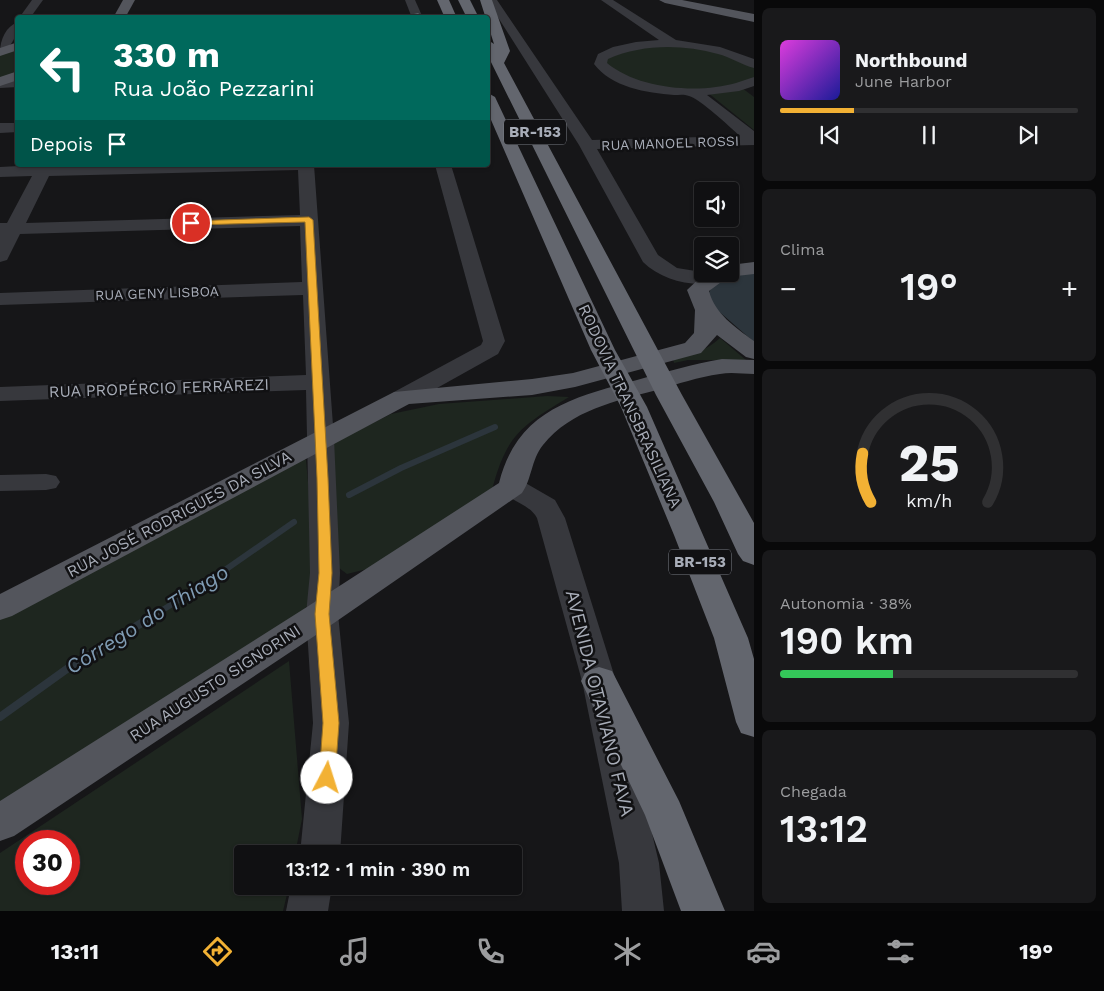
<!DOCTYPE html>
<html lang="pt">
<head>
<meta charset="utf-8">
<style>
  :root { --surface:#101012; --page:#19191b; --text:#f1f3f6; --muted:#9c9d9f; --line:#303032; --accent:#f2b134 }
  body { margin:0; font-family:"Work Sans",sans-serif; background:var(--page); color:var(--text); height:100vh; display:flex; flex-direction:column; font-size:19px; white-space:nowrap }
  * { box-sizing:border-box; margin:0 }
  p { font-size:16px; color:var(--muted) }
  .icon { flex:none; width:28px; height:28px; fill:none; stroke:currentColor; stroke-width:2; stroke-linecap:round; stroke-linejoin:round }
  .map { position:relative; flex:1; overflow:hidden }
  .side { display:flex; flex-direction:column; gap:8px; padding:8px; background:#09090a; width:350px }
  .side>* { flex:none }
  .top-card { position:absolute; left:15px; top:15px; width:475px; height:152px; border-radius:5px; box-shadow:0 1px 4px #0004,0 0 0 1px var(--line); background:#00695c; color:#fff; overflow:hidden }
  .tools { position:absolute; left:694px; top:182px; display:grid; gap:10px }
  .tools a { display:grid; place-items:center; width:45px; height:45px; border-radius:5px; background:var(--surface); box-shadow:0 1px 4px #0004,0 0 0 1px var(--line); font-size:25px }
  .speed { position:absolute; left:15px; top:830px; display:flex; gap:10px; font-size:25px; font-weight:700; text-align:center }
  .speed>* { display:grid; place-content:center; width:65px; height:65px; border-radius:50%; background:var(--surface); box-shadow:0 1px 4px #0004,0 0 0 1px var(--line); line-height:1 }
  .speed .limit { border:8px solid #d22; background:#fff; color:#111 }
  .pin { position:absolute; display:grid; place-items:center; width:42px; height:42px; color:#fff; margin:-21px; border:2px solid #fff; border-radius:50%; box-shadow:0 1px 5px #0007 }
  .me { position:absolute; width:55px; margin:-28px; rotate:5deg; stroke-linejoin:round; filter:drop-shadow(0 0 4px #0008) }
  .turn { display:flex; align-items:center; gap:18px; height:105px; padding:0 15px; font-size:22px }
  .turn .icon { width:65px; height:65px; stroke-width:2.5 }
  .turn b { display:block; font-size:35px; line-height:42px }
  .then { display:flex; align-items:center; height:48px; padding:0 15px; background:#0003; gap:10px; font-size:19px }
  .big { font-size:38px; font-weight:600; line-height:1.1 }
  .side .card { flex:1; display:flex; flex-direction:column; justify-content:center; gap:8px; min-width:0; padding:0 18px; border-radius:8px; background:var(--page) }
  .side .dial { align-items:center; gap:0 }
  .dial svg { height:130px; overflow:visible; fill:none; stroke:var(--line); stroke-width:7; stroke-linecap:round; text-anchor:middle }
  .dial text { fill:var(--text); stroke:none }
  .song { display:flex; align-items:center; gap:15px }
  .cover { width:60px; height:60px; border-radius:8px; background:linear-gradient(135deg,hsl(300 70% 55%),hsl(240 70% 35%)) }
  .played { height:5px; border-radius:2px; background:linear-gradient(90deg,var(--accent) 25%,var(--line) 25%) }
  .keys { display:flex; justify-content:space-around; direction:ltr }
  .heat { display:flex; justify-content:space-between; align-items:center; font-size:28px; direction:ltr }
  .charge { height:8px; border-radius:4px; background:linear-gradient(90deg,#34c759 38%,var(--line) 0) }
  .trip { position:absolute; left:234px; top:845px; width:288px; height:50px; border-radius:5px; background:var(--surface); box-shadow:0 1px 4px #0004,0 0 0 1px var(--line); font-weight:600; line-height:50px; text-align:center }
  .tabs { display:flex; height:80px; justify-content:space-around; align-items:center; background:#060607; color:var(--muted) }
  .tabs .icon { width:35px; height:35px }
  .tabs .current { color:var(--accent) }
  .tabs b { font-size:22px; color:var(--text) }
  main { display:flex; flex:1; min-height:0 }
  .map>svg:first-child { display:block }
</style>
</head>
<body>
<main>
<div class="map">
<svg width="754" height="911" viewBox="0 0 754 911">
  <rect width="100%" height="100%" fill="#161618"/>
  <g fill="#1e261f" fill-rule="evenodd">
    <path d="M681 46 727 54 754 67V77C732 95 655 91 629 80 621 76 613 70 606 65L608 58 634 48Z"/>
    <path d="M17 49V73L0 79V55Z"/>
    <path d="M742 88 754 97V130L707 92Z"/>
    <path d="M720 338 746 360H688L674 363 673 359C691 355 706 351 720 338Z"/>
    <path d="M547 396 569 397C522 426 507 433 492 490L367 569 347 574 335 565 333 443 391 414 439 404Z"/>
    <path d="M297 455 306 460 318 592 299 616 0 811V616Z"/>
    <path d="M289 661 302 819 295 854H242V886H289L283 911H0V853ZM69 841V884H26V841Z"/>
  </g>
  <path fill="#2c353c" d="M754 272V342L715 308 708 297C712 276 737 275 754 272Z"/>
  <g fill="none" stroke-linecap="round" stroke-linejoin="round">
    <g stroke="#2c353c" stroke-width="6">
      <path d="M349 495 401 468 495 427"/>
      <path d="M146 620 202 586 294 522"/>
    </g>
    <path stroke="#2c353c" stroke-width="8" d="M0 717 71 666 148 619"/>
    <g fill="#37383d" fill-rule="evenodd">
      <path d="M32 0H43L30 18H19Z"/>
      <path d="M405 0H415L423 18H412Z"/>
      <path d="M487 0H497L592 140 740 136C731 128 699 98 689 96 684 94 679 95 674 95 647 93 611 87 594 64L598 54 613 47 636 42 659 40 601 0H613L676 40 720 47 754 59V68C742 65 730 57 718 54 682 44 642 44 608 59L607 63C638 89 698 94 736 83 742 81 748 79 754 77V86L739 91 707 95 754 131V145L597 149 658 255 677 268 702 272V274H717L720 278 717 282C693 288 661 280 643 262L579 145Z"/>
      <path d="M18 22C18 33 12 49 0 52 0 40 6 26 18 22Z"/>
      <path d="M18 79V87L0 88V80Z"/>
      <path d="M0 123H18V132L0 133Z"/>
      <path d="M38 165H314L334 439 340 573 338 614 349 723 340 854H300L313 723 306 614 310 573 306 390 0 401V387L306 375 303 295 0 305V293L302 282 300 226 20 234 7 260 0 262V223H7L32 176 0 177V167ZM298 170 300 215 26 223 49 176Z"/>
      <path d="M435 165H451L505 341 498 354 412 402 403 404 394 402 391 397 394 392 481 345 483 341Z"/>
      <path d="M46 474 56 476 60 482 56 488 46 490 0 491V475Z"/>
      <path d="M512 478 522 481 555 500 565 518 616 681 659 863 664 911H622L619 863 582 681 537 518C529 503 508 501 498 487L502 481Z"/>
      <path d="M291 886H332L328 911H286Z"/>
    </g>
    <g fill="#53555c" fill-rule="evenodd">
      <path d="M123 0H135L125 18H113Z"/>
      <path d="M659 0H682L754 14V22L665 3Z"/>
      <path d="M18 42V50L0 56V48Z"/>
      <path d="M18 71V80L0 86V77Z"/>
      <path d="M754 262V274L728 277 709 291C715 314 735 327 754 341V359L746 357 717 335 701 353 575 387 532 395 409 404 12 616 0 620V594L394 392 532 379 573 373 685 343 694 333 695 310 687 290 704 274H730V265Z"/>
      <path d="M722 359 754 360V374C743 374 731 372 720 374 698 377 678 384 657 390 616 401 571 410 543 445 531 460 532 479 522 493L334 623 14 836 0 841V801L310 605 499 483C517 410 574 397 637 380 665 372 693 364 722 359Z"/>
    </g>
    <g fill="#63666e" fill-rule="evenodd">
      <path d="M437 0H449L457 18H445Z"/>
      <path d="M458 0H470L479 18H467Z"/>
      <path d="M480 0H492L510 51 504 63 682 395 754 523V565L743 561 738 554 714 502 656 395 488 56V40L494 44Z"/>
      <path d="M418 13 424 18H412L414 14Z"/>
      <path d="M488 93 495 97 615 350 647 407 748 638 754 659V737L741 733 736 722 714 638 674 535 621 407 591 350 488 113Z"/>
      <path d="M599 667 612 671 679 801 725 911H681L645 815 581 681 586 671Z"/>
    </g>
  </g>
  <path fill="#f2b134" stroke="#9d7322" d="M309 217 313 220 328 478 332 573 329 614 339 723 335 778 332 782 327 784 321 782 319 778 323 723 315 614 319 573 317 478 305 222 191 225 187 223 191 221Z"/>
  <g text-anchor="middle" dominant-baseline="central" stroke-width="5" stroke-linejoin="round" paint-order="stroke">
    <g font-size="14" fill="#a8adb8" stroke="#111113">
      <text transform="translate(670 143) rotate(-2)">RUA MANOEL ROSSI</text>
      <text transform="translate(157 293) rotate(-2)">RUA GENY LISBOA</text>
    </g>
    <g fill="#111113" stroke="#7b7e86" stroke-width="1">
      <rect x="504" y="119.5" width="62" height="25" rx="4"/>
      <rect x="669" y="549.5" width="62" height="25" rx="4"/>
    </g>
    <g font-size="15" font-weight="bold" fill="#a8adb8">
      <text x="535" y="132">BR-153</text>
      <text x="700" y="562">BR-153</text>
    </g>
    <g font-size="16" fill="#a8adb8" stroke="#111113">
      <text transform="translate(159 388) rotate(-2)">RUA PROPÉRCIO FERRAREZI</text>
      <text transform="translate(630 406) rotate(65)">RODOVIA TRANSBRASILIANA</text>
      <text transform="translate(179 514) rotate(-28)">RUA JOSÉ RODRIGUES DA SILVA</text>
      <text transform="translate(215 683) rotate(-33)">RUA AUGUSTO SIGNORINI</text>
    </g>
    <g font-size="19" fill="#a8adb8" stroke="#111113">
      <text transform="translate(600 703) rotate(76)">AVENIDA OTAVIANO FAVA</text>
    </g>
    <g font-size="21" font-style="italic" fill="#7f9bb3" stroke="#111113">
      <text transform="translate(147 619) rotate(-32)">Córrego do Thiago</text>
    </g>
  </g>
</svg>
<div class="tools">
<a><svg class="icon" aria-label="sound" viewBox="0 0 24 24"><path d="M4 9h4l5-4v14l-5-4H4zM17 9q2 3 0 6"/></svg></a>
<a><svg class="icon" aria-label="layers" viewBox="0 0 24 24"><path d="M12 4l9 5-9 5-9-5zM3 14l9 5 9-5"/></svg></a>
</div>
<div class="speed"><div class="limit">30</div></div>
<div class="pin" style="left:191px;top:223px;background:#d93025"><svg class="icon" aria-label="arrive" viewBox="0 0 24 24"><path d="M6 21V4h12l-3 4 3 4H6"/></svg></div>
<svg class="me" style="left:327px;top:778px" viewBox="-20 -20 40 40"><circle r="19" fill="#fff"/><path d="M0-13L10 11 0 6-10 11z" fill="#f2b134"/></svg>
<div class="trip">13:12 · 1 min · 390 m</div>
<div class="top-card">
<div class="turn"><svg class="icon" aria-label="left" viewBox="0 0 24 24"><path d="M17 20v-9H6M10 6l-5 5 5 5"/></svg><div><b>330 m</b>Rua João Pezzarini</div></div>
<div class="then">Depois<svg class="icon" aria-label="arrive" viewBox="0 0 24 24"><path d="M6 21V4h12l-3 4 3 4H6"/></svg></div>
</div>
</div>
<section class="side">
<div class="card">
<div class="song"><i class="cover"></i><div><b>Northbound</b><p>June Harbor</p></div></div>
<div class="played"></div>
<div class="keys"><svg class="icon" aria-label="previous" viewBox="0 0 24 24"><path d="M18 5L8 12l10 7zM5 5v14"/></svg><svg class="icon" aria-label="pause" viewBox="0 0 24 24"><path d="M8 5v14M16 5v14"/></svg><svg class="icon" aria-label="next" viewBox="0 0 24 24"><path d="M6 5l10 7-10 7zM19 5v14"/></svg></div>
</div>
<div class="card"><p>Clima</p>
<div class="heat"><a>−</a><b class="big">19°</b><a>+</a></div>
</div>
<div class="card dial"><svg viewBox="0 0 100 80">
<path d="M14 69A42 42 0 1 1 86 69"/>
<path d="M14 69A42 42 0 0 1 9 39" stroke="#f2b134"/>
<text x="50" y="56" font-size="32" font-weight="700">25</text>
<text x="50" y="72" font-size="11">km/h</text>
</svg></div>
<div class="card"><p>Autonomia · 38%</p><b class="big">190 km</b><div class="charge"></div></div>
<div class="card"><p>Chegada</p><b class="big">13:12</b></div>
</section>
</main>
<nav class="tabs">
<b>13:11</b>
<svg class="icon current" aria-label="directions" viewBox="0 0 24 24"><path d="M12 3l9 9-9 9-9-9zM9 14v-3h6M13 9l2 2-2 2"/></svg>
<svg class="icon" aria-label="music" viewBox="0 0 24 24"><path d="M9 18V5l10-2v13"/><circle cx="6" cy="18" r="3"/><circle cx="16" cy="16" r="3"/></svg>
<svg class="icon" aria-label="phone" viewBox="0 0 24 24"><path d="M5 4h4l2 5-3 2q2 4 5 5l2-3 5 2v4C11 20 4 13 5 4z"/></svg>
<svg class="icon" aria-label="climate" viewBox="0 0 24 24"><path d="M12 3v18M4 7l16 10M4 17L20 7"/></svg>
<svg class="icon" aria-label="car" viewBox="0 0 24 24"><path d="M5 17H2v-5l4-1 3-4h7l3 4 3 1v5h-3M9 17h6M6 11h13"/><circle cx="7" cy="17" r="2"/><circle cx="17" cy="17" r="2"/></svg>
<svg class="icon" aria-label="filters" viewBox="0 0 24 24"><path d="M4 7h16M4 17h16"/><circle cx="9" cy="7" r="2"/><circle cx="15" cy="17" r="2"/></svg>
<b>19°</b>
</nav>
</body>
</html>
